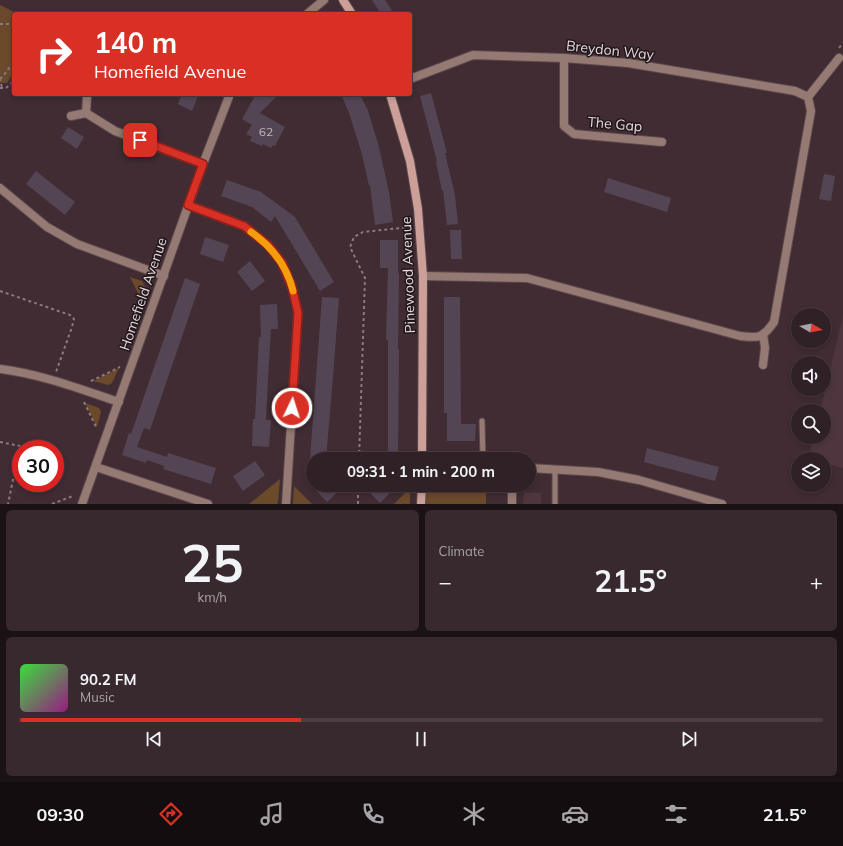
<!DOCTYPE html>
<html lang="en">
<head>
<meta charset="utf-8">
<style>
  :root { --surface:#302126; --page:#38292e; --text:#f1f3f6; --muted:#a8a3a7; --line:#4b3e43; --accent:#d93025 }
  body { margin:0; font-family:Mulish,sans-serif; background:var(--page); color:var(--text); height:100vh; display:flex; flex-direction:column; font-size:15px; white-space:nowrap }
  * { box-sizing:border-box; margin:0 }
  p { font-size:13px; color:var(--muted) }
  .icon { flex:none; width:22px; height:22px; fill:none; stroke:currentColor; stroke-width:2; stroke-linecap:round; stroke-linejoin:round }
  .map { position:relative; height:504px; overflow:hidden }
  .side { display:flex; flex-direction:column; gap:6px; padding:6px; background:#1a1215; flex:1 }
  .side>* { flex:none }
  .top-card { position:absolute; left:12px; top:12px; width:400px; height:84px; border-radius:4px; box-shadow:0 2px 6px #0003,0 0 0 1px var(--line); background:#d93025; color:#fff; overflow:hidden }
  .needle { width:26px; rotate:99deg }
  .buttons { position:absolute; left:791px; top:308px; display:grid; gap:8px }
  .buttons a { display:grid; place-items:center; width:40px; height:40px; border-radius:50%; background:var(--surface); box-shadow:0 2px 6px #0003,0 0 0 1px var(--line); font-size:20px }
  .speed { position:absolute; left:12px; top:440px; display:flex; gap:8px; font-size:20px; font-weight:700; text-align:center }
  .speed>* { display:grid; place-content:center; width:52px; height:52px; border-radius:50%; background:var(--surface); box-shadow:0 2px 6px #0003,0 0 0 1px var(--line); line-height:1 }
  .speed .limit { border:6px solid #d22; background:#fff; color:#111 }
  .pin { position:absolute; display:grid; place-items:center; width:34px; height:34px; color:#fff; margin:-17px; border-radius:8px; box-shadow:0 2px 6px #0006 }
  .me { position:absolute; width:44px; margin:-22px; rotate:4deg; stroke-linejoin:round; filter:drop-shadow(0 0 3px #0008) }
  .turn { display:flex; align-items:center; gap:14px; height:84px; padding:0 16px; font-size:18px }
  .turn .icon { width:52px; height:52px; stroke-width:2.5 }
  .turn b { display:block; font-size:28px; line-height:34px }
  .big { font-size:30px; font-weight:700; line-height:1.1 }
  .side .tile { flex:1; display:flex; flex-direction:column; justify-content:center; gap:6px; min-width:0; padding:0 14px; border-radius:6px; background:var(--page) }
  .side .dial { align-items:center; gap:0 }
  .dial b { font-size:52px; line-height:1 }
  .song { display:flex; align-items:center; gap:12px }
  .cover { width:48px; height:48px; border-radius:6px; background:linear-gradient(135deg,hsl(120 70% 55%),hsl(310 70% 35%)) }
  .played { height:4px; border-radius:2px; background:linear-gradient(90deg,var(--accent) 35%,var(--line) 35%) }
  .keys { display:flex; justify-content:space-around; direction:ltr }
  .heat { display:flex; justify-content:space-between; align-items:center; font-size:22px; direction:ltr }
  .side .tiles { flex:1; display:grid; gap:6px; grid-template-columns:1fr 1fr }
  .tile:last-child { grid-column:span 2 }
  .trip { position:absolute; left:306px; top:452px; width:230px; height:40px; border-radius:20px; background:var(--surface); box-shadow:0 2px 6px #0003,0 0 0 1px var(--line); font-weight:700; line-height:40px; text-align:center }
  .tab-bar { display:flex; height:64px; justify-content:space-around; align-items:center; background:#130d0f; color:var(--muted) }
  .tab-bar .icon { width:28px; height:28px }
  .tab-bar .on { color:var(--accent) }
  .tab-bar b { font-size:18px; color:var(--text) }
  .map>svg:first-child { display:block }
</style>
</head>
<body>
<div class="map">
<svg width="843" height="504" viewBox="0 0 843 504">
  <rect width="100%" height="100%" fill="#402c32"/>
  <g fill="#4f363e">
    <path d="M843 316V468L824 463V459H808L813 437H824V411H820Z"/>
    <path d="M524 492 541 493V504H523Z"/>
  </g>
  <g fill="#6b4a2c">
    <path d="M0 5 18 14H14V71L7 83H0Z"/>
    <path d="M130 277 142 281 146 289 142 301Z"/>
    <path d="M119 368 112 383 108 385 93 381Z"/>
    <path d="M85 403 99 408 101 412 97 427Z"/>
    <path d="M280 479 278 502 277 504H249Z"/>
    <rect x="426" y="485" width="60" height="19"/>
    <path d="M294 486 312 504H293Z"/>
    <path d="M410 488V504H394Z"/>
  </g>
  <g fill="#544554">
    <path d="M372 0H385L394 14H381Z"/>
    <path d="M431 93 447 153H445L455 195 458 224 447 225 443 190 442 191 436 162 437 161 420 96Z"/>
    <path d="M182 94H199L192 111 178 104Z"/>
    <path d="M256 94H279L260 113 285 127 275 146 273 145 271 148 263 144 262 146 250 141 252 137 246 134 252 125 242 119Z"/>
    <path d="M341 94H360L368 111 379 147 389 192 393 222 375 225 370 185 369 186 362 154 349 113Z"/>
    <path d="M68 127 84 137 77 149 61 138Z"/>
    <path d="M36 171 75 202 65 215 26 184Z"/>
    <path d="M824 174 835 176 831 201 819 199Z"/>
    <path d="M608 178 671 198 667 212 604 192Z"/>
    <path d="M227 180 261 192 295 217 334 282 320 291 275 216 271 222 252 207 221 196Z"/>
    <path d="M450 230H461L462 259H451Z"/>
    <path d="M205 237 229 245 223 262 200 254Z"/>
    <path d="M380 240H398V273H399L398 349H399L398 456 388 455V340H386L388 268H380Z"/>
    <path d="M250 261 265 281 252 291 237 272Z"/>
    <path d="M185 278 200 284 150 430 144 428 137 447 167 457 168 453 216 468 211 484 163 469 164 466 147 460 146 463 122 455 129 433 131 434Z"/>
    <path d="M322 297 339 298 333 377 326 459H310Z"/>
    <path d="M444 297H460L461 424H476L475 441H447V413H444Z"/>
    <path d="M277 304 278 329H271L268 379 266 420H271L269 447 252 446 253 419H255L259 337H261L260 305Z"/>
    <path d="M647 448 719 467 715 481 644 462Z"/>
    <path d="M255 461 265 475 243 491 233 476Z"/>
    <path d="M311 485H345L327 502Z"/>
    <path d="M374 485H398L380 503 368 491Z"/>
  </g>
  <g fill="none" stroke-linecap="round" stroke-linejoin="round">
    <defs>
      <g id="lane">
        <path d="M482 421 483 459"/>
        <path d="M555 504V469"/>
      </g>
      <g id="street">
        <path d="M307 14 324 0"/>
        <path d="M564 58V126L574 134 662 142"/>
        <path d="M410 79 473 55 564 58 628 63 795 91 808 97 811 111 774 322C762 339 759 338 740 336L527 278 423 276"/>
        <path d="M808 97 839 58"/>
        <path d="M86 113 87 97"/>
        <path d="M71 116 86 113 115 131 203 164"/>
        <path d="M0 188 47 227 77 244 164 276"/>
        <path d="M188 205 244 226 268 245 282 263 292 287 298 313 286 504"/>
        <path d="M763 365 765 348 763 334"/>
        <path d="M0 369C41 374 80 389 119 402"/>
        <path d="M96 467 208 504"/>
        <path d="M529 468 598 472 639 480 722 504"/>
        <path d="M82 504 203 164 230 94"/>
        <path d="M512 504V485"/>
      </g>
      <g id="secondary">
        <path d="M343 0 352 14"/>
        <path d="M390 94 410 161 418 209 423 276 422 459"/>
        <path d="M421 504 422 485"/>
      </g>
    </defs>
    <use href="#lane" stroke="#5b484d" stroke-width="7"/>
    <use href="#street" stroke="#5b484d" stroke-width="10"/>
    <use href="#secondary" stroke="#5b484d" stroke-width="10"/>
    <g stroke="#8a797e" stroke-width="2" stroke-dasharray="3 3" stroke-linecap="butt">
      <path d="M0 24H13"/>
      <path d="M839 48 843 43"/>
      <path d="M0 78 2 88"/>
      <path d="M0 79 4 75 14 61"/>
      <path d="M0 88H6L14 81"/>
      <path d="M0 291 70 315 74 319 72 327 56 372"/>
      <path d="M91 381 120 367"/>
      <path d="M84 402 97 429"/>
      <path d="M0 442 20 446 8 504"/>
      <path d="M359 459 365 278 350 247 354 237 363 232 410 227"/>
      <path d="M52 504 73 496"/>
      <path d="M358 504V485"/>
    </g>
    <use href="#lane" stroke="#957973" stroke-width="5"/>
    <use href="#street" stroke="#957973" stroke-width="8"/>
    <use href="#secondary" stroke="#cca098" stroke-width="8"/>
  </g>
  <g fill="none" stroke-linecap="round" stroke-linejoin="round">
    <defs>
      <path id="route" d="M140 140 203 164 188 205 244 226 268 245 282 263 292 287 298 313 292 408"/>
    </defs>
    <use href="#route" stroke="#8d1f18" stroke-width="10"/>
    <use href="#route" stroke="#d93025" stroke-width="7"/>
    <path stroke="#f59e0b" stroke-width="7" d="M251 232C272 247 287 265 293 291"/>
  </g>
  <g text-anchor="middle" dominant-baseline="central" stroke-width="3" stroke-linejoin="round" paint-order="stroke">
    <g font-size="12" fill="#c2b4bb">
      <text x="266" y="131">62</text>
    </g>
    <g font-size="14" fill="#e7d9dd" stroke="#20171a">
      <text transform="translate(610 50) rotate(6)">Breydon Way</text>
      <text transform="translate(615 124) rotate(5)">The Gap</text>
      <text transform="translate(408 275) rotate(-92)">Pinewood Avenue</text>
      <text transform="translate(143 294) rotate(-71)">Homefield Avenue</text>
    </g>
  </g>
</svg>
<div class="buttons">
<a><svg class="needle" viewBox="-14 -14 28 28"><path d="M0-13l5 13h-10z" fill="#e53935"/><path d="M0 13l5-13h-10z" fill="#a8a3a7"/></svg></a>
<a><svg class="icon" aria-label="sound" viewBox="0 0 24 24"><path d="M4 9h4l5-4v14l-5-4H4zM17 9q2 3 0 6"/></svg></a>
<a><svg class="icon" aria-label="search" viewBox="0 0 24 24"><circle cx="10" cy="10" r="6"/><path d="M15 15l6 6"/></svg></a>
<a><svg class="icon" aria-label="layers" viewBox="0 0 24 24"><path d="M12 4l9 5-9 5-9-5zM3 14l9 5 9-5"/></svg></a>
</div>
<div class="speed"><div class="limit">30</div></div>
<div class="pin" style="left:140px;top:140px;background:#d93025"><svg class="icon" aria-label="arrive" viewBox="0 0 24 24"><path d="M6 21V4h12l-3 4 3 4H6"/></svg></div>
<svg class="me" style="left:292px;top:408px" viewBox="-20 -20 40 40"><circle r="17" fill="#d93025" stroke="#fff" stroke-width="3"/><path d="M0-11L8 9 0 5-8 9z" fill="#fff"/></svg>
<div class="trip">09:31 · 1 min · 200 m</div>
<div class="top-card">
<div class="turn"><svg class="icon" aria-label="right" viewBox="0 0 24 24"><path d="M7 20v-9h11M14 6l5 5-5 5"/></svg><div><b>140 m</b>Homefield Avenue</div></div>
</div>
</div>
<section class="side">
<div class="tiles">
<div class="tile dial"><b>25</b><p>km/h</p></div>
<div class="tile"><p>Climate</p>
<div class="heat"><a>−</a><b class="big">21.5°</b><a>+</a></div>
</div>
<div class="tile">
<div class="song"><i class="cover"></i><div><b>90.2 FM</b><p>Music</p></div></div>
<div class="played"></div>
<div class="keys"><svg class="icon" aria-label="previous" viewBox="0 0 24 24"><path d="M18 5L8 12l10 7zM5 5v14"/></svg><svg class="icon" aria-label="pause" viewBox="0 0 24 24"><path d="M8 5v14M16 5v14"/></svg><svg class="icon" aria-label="next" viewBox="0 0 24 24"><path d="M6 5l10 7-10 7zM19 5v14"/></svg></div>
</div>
</div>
</section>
<nav class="tab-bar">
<b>09:30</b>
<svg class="icon on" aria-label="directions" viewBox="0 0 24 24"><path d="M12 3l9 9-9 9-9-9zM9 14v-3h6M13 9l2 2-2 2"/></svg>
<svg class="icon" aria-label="music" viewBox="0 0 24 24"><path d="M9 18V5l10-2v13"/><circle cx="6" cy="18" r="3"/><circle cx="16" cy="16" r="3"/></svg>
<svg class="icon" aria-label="phone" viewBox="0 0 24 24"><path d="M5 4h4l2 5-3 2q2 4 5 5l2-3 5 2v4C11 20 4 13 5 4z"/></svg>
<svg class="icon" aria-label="climate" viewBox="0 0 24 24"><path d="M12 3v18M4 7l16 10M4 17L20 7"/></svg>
<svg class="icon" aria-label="car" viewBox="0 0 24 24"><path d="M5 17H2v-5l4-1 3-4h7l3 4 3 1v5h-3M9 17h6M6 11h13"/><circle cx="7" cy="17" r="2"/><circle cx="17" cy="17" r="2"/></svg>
<svg class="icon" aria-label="filters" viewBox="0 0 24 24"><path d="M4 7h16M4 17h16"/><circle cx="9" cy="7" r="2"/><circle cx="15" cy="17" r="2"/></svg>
<b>21.5°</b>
</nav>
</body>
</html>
